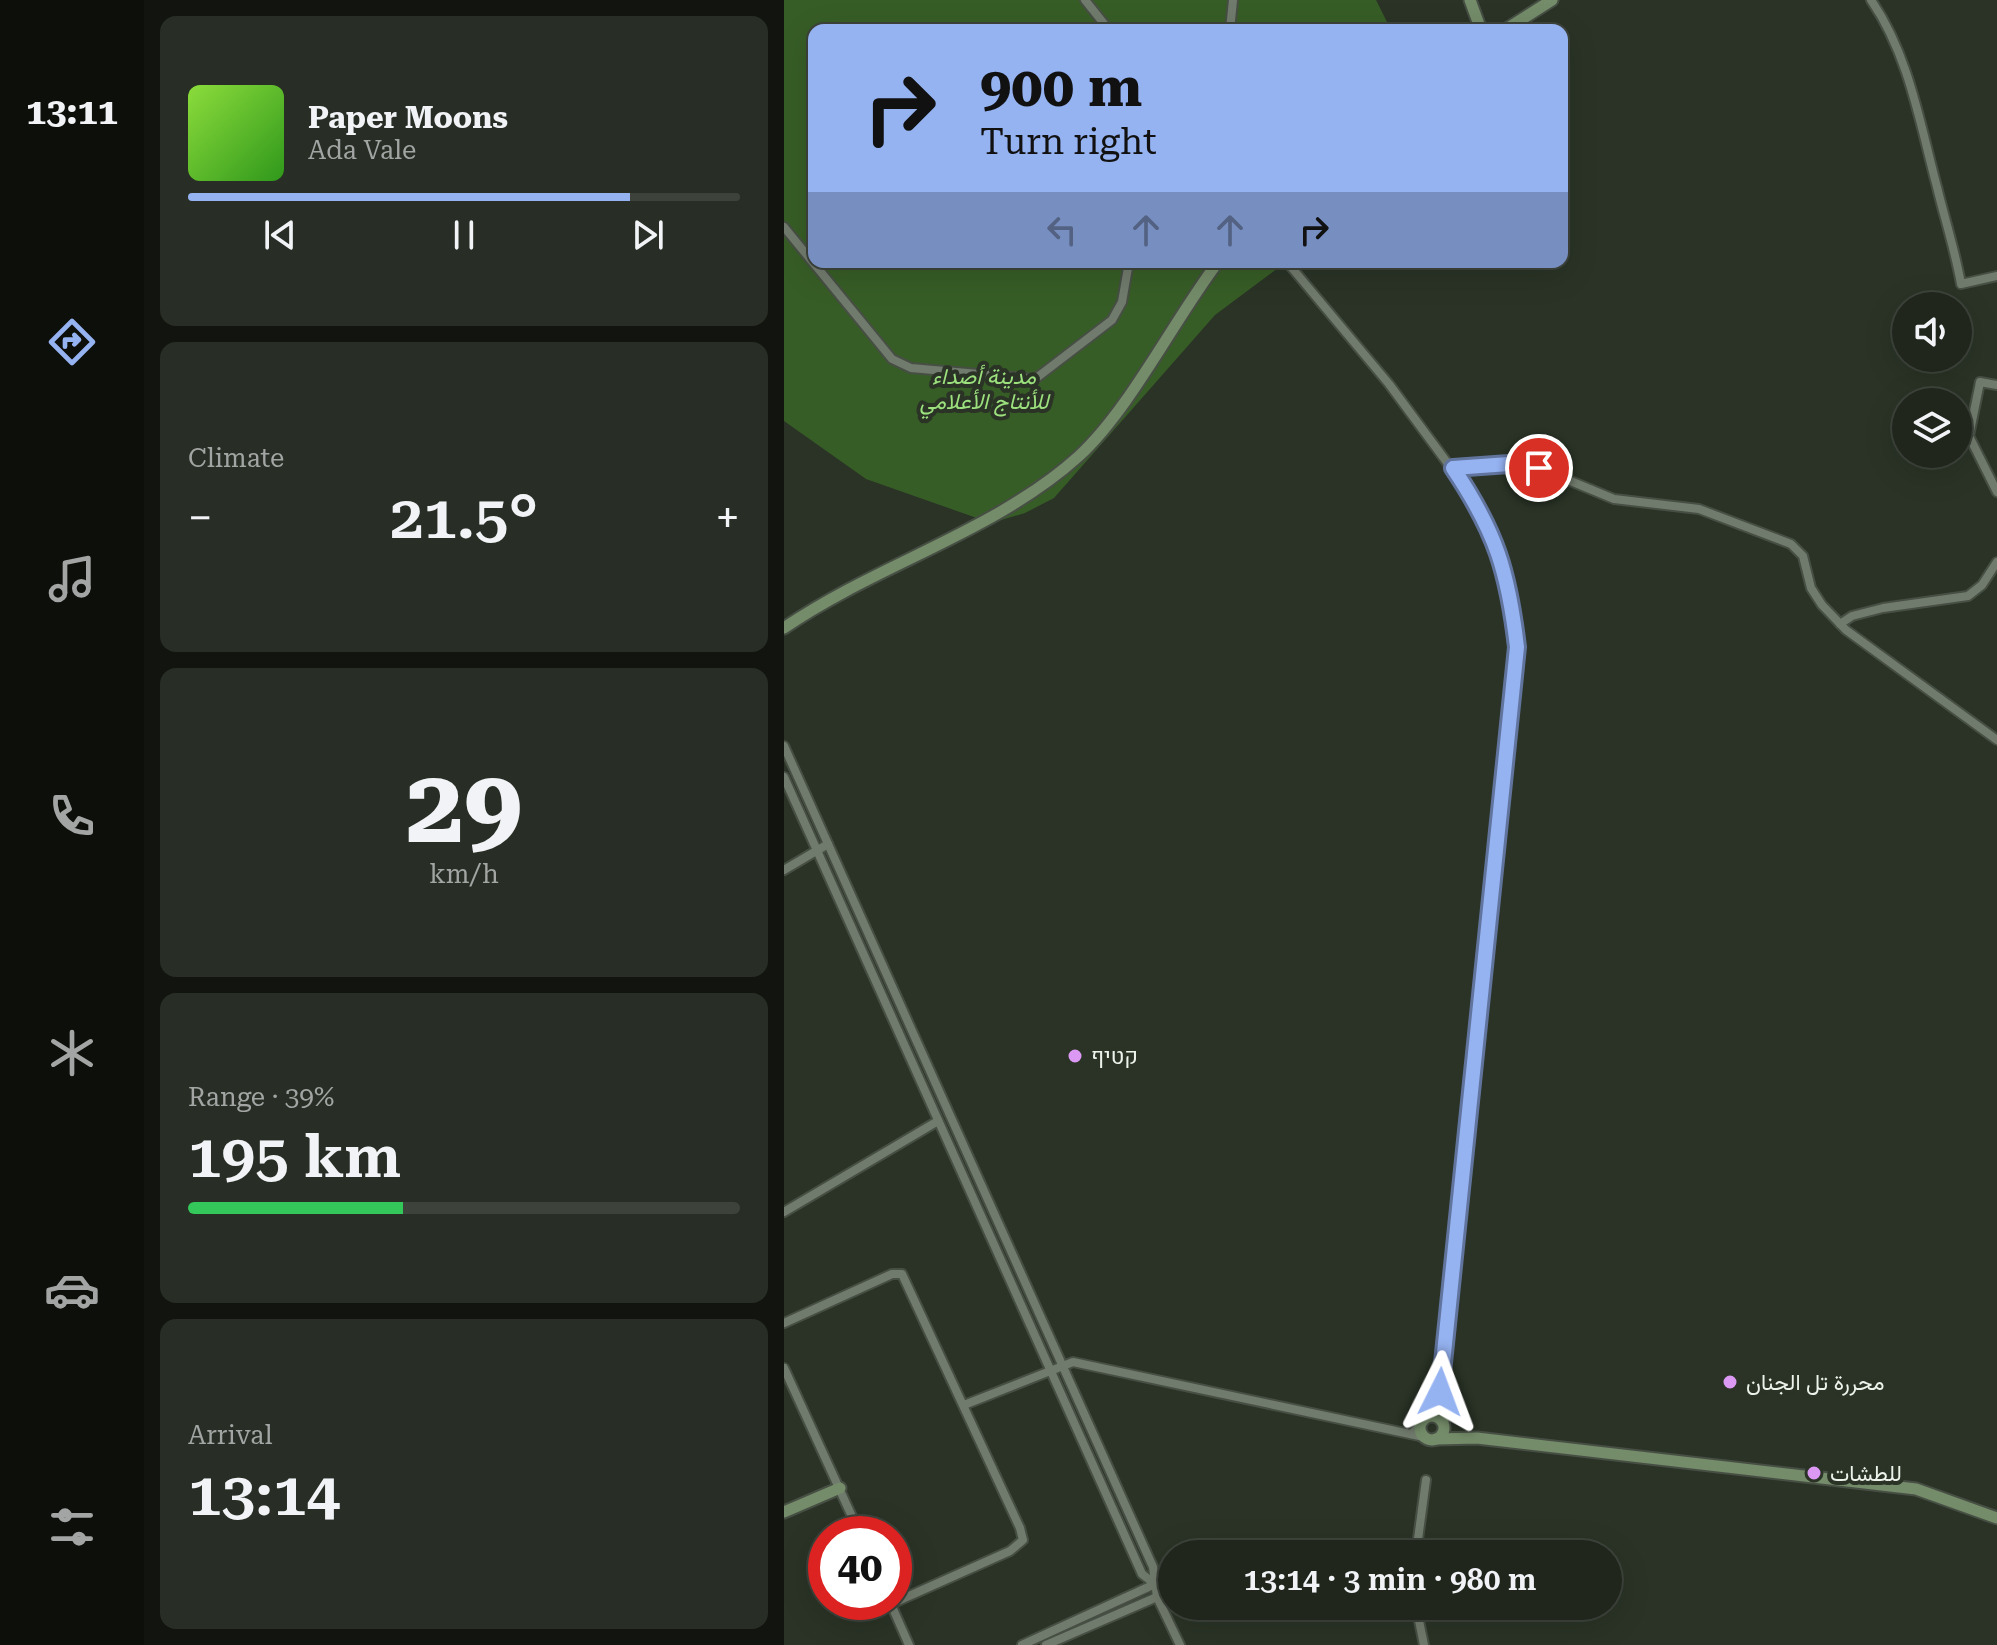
<!DOCTYPE html>
<html lang="en">
<head>
<meta charset="utf-8">
<style>
  :root { --surface:#20261c; --page:#282e25; --text:#f1f3f6; --muted:#a2a5a3; --line:#3d433b; --accent:#95b2f1 }
  body { margin:0; font-family:"Roboto Serif",Vazirmatn,Heebo,serif; background:var(--page); color:var(--text); height:100vh; display:flex; flex-direction:column; font-size:30px; white-space:nowrap }
  * { box-sizing:border-box; margin:0 }
  p { font-size:26px; color:var(--muted) }
  .icon { flex:none; width:44px; height:44px; fill:none; stroke:currentColor; stroke-width:2; stroke-linecap:round; stroke-linejoin:round }
  .map { position:relative; flex:1; overflow:hidden }
  .details { display:flex; flex-direction:column; gap:16px; padding:16px; background:#12150f; width:640px }
  .details>* { flex:none }
  .hud { position:absolute; left:24px; top:24px; width:760px; height:244px; border-radius:16px; box-shadow:0 8px 32px #0002,0 0 0 2px var(--line); background:#95b2f1; color:#111; overflow:hidden }
  .tools { position:absolute; left:1108px; top:292px; display:grid; gap:16px }
  .tools a { display:grid; place-items:center; width:80px; height:80px; border-radius:50%; background:var(--surface); box-shadow:0 8px 32px #0002,0 0 0 2px var(--line); font-size:40px }
  .speed { position:absolute; left:24px; top:1516px; display:flex; gap:16px; font-size:40px; font-weight:700; text-align:center }
  .speed>* { display:grid; place-content:center; width:104px; height:104px; border-radius:50%; background:var(--surface); box-shadow:0 8px 32px #0002,0 0 0 2px var(--line); line-height:1 }
  .speed .limit { border:12px solid #d22; background:#fff; color:#111 }
  .pin { position:absolute; display:grid; place-items:center; width:68px; height:68px; color:#fff; margin:-34px; border:4px solid #fff; border-radius:50%; box-shadow:0 2px 8px #0007 }
  .me { position:absolute; width:88px; margin:-44px; rotate:3deg; stroke-linejoin:round; filter:drop-shadow(0 0 6px #0008) }
  .turn { display:flex; align-items:center; gap:28px; height:168px; padding:0 40px; font-size:36px }
  .turn .icon { width:104px; height:104px; stroke-width:2.5 }
  .turn b { display:block; font-size:56px; line-height:68px }
  .lanes { display:flex; align-items:center; height:76px; padding:0 40px; background:#0003; justify-content:center; gap:40px; direction:ltr }
  .lanes .off { opacity:.35 }
  .big { font-size:60px; font-weight:600; line-height:1.1 }
  .details .widget { flex:1; display:flex; flex-direction:column; justify-content:center; gap:12px; min-width:0; padding:0 28px; border-radius:16px; background:var(--page) }
  .details .dial { align-items:center; gap:0 }
  .dial b { font-size:104px; line-height:1 }
  .song { display:flex; align-items:center; gap:24px }
  .cover { width:96px; height:96px; border-radius:12px; background:linear-gradient(135deg,hsl(90 70% 55%),hsl(110 70% 35%)) }
  .played { height:8px; border-radius:4px; background:linear-gradient(90deg,var(--accent) 80%,var(--line) 80%) }
  .keys { display:flex; justify-content:space-around; direction:ltr }
  .heat { display:flex; justify-content:space-between; align-items:center; font-size:44px; direction:ltr }
  .charge { height:12px; border-radius:6px; background:linear-gradient(90deg,#34c759 39%,var(--line) 0) }
  .trip { position:absolute; left:374px; top:1540px; width:464px; height:80px; border-radius:40px; background:var(--surface); box-shadow:0 8px 32px #0002,0 0 0 2px var(--line); font-weight:600; line-height:80px; text-align:center }
  main { display:flex; flex:1; min-height:0 }
  .menu { display:flex; flex-direction:column; width:144px; justify-content:space-around; align-items:center; background:#0d0f0b; color:var(--muted) }
  .menu .icon { width:56px; height:56px }
  .menu .active { color:var(--accent) }
  .menu b { font-size:36px; color:var(--text) }
  .map>svg:first-child { display:block }
</style>
</head>
<body>
<main>
<nav class="menu">
<b>13:11</b>
<svg class="icon active" aria-label="directions" viewBox="0 0 24 24"><path d="M12 3l9 9-9 9-9-9zM9 14v-3h6M13 9l2 2-2 2"/></svg>
<svg class="icon" aria-label="music" viewBox="0 0 24 24"><path d="M9 18V5l10-2v13"/><circle cx="6" cy="18" r="3"/><circle cx="16" cy="16" r="3"/></svg>
<svg class="icon" aria-label="phone" viewBox="0 0 24 24"><path d="M5 4h4l2 5-3 2q2 4 5 5l2-3 5 2v4C11 20 4 13 5 4z"/></svg>
<svg class="icon" aria-label="climate" viewBox="0 0 24 24"><path d="M12 3v18M4 7l16 10M4 17L20 7"/></svg>
<svg class="icon" aria-label="car" viewBox="0 0 24 24"><path d="M5 17H2v-5l4-1 3-4h7l3 4 3 1v5h-3M9 17h6M6 11h13"/><circle cx="7" cy="17" r="2"/><circle cx="17" cy="17" r="2"/></svg>
<svg class="icon" aria-label="filters" viewBox="0 0 24 24"><path d="M4 7h16M4 17h16"/><circle cx="9" cy="7" r="2"/><circle cx="15" cy="17" r="2"/></svg>
</nav>
<section class="details">
<div class="widget">
<div class="song"><i class="cover"></i><div><b>Paper Moons</b><p>Ada Vale</p></div></div>
<div class="played"></div>
<div class="keys"><svg class="icon" aria-label="previous" viewBox="0 0 24 24"><path d="M18 5L8 12l10 7zM5 5v14"/></svg><svg class="icon" aria-label="pause" viewBox="0 0 24 24"><path d="M8 5v14M16 5v14"/></svg><svg class="icon" aria-label="next" viewBox="0 0 24 24"><path d="M6 5l10 7-10 7zM19 5v14"/></svg></div>
</div>
<div class="widget"><p>Climate</p>
<div class="heat"><a>−</a><b class="big">21.5°</b><a>+</a></div>
</div>
<div class="widget dial"><b>29</b><p>km/h</p></div>
<div class="widget"><p>Range · 39%</p><b class="big">195 km</b><div class="charge"></div></div>
<div class="widget"><p>Arrival</p><b class="big">13:14</b></div>
</section>
<div class="map">
<svg width="1213" height="1645" viewBox="0 0 1213 1645">
  <rect width="100%" height="100%" fill="#2a3326"/>
  <path fill="#375d26" d="M0 0H592L607 30H30V262H502L431 315 270 498 241 513 207 523 82 479 0 421Z"/>
  <g fill="none" stroke-linecap="round" stroke-linejoin="round">
    <defs>
      <g id="street">
        <path d="M301 0 325 30"/>
        <path d="M1087 0C1125 55 1136 124 1153 187 1161 220 1171 250 1177 284L1213 276"/>
        <path d="M446 30 449 0"/>
        <path d="M0 227 108 359 127 368 251 379 328 320 338 302 345 262"/>
        <path d="M503 262 605 384 693 503 714 545 727 595 733 647 657 1360"/>
        <path d="M1213 385 1196 382 1185 436 1213 492"/>
        <path d="M669 468 725 464 755 468 830 499 915 509 1007 544 1019 556 1027 588 1038 605 1062 630 1213 740"/>
        <path d="M1056 624 1068 616 1099 608 1184 596 1198 585 1213 562"/>
        <path d="M0 746 369 1567 373 1597 396 1645"/>
        <path d="M0 777 358 1574 371 1584"/>
        <path d="M0 870 44 844"/>
        <path d="M0 1212 154 1121"/>
        <path d="M0 1323 108 1274H118L236 1528 239 1540 226 1551 107 1604"/>
        <path d="M0 1368 76 1534"/>
        <path d="M180 1405 289 1362 640 1437"/>
        <path d="M627 1434 637 1425"/>
        <path d="M632 1554 642 1480"/>
        <path d="M106 1602 125 1645"/>
        <path d="M632 1606 640 1645"/>
        <path d="M238 1645 371 1584"/>
        <path d="M262 1645 373 1597"/>
      </g>
      <g id="secondary">
        <path d="M686 0 697 30"/>
        <path d="M721 30 768 0"/>
        <path d="M0 628C93 564 211 532 295 456 346 409 390 320 434 262"/>
        <path d="M656 1379 659 1422"/>
        <circle cx="648" cy="1428" r="12"/>
        <path d="M639 1420 657 1360"/>
        <path d="M652 1439 693 1438 1132 1489 1213 1518"/>
        <path d="M0 1512 56 1488"/>
      </g>
    </defs>
    <use href="#street" stroke="#474f44" stroke-width="12"/>
    <use href="#secondary" stroke="#474f44" stroke-width="15"/>
    <use href="#street" stroke="#717b6d" stroke-width="8"/>
    <use href="#secondary" stroke="#748c69" stroke-width="11"/>
  </g>
  <g fill="none" stroke-linecap="round" stroke-linejoin="round">
    <defs>
      <path id="route" d="M656 1392 733 647C724 571 712 532 669 468L725 464 755 468"/>
    </defs>
    <use href="#route" stroke="#61749d" stroke-width="20"/>
    <use href="#route" stroke="#95b2f1" stroke-width="14"/>
  </g>
  <g fill="#dc99f4" stroke="#2a3326" stroke-width="3">
    <circle cx="291" cy="1056" r="8"/>
    <circle cx="946" cy="1382" r="8"/>
    <circle cx="1030" cy="1473" r="8"/>
  </g>
  <g text-anchor="middle" dominant-baseline="central" stroke-width="8" stroke-linejoin="round" paint-order="stroke">
    <g font-size="22" font-style="italic" fill="#9ce17e" stroke="#2a3326">
      <text x="200" y="376">مدينة أصداء<tspan x="200" dy="25">للأنتاج الأعلامي</tspan></text>
    </g>
    <g font-size="22" fill="#edf3eb" stroke="#2a3326" text-anchor="start">
      <text x="307" y="1056">קטיף</text>
      <text x="962" y="1382">محررة تل الجنان</text>
      <text x="1046" y="1473">للطشات</text>
    </g>
  </g>
</svg>
<div class="tools">
<a><svg class="icon" aria-label="sound" viewBox="0 0 24 24"><path d="M4 9h4l5-4v14l-5-4H4zM17 9q2 3 0 6"/></svg></a>
<a><svg class="icon" aria-label="layers" viewBox="0 0 24 24"><path d="M12 4l9 5-9 5-9-5zM3 14l9 5 9-5"/></svg></a>
</div>
<div class="speed"><div class="limit">40</div></div>
<div class="pin" style="left:755px;top:468px;background:#d93025"><svg class="icon" aria-label="arrive" viewBox="0 0 24 24"><path d="M6 21V4h12l-3 4 3 4H6"/></svg></div>
<svg class="me" style="left:656px;top:1392px" viewBox="-20 -20 40 40"><path d="M0-17L14 15 0 8-14 15z" fill="#95b2f1" stroke="#fff" stroke-width="4"/></svg>
<div class="trip">13:14 · 3 min · 980 m</div>
<div class="hud">
<div class="turn"><svg class="icon" aria-label="right" viewBox="0 0 24 24"><path d="M7 20v-9h11M14 6l5 5-5 5"/></svg><div><b>900 m</b>Turn right</div></div>
<div class="lanes"><svg class="icon off" aria-label="left" viewBox="0 0 24 24"><path d="M17 20v-9H6M10 6l-5 5 5 5"/></svg><svg class="icon off" aria-label="ahead" viewBox="0 0 24 24"><path d="M12 20V5M6 11l6-6 6 6"/></svg><svg class="icon off" aria-label="ahead" viewBox="0 0 24 24"><path d="M12 20V5M6 11l6-6 6 6"/></svg><svg class="icon" aria-label="right" viewBox="0 0 24 24"><path d="M7 20v-9h11M14 6l5 5-5 5"/></svg></div>
</div>
</div>
</main>
</body>
</html>
